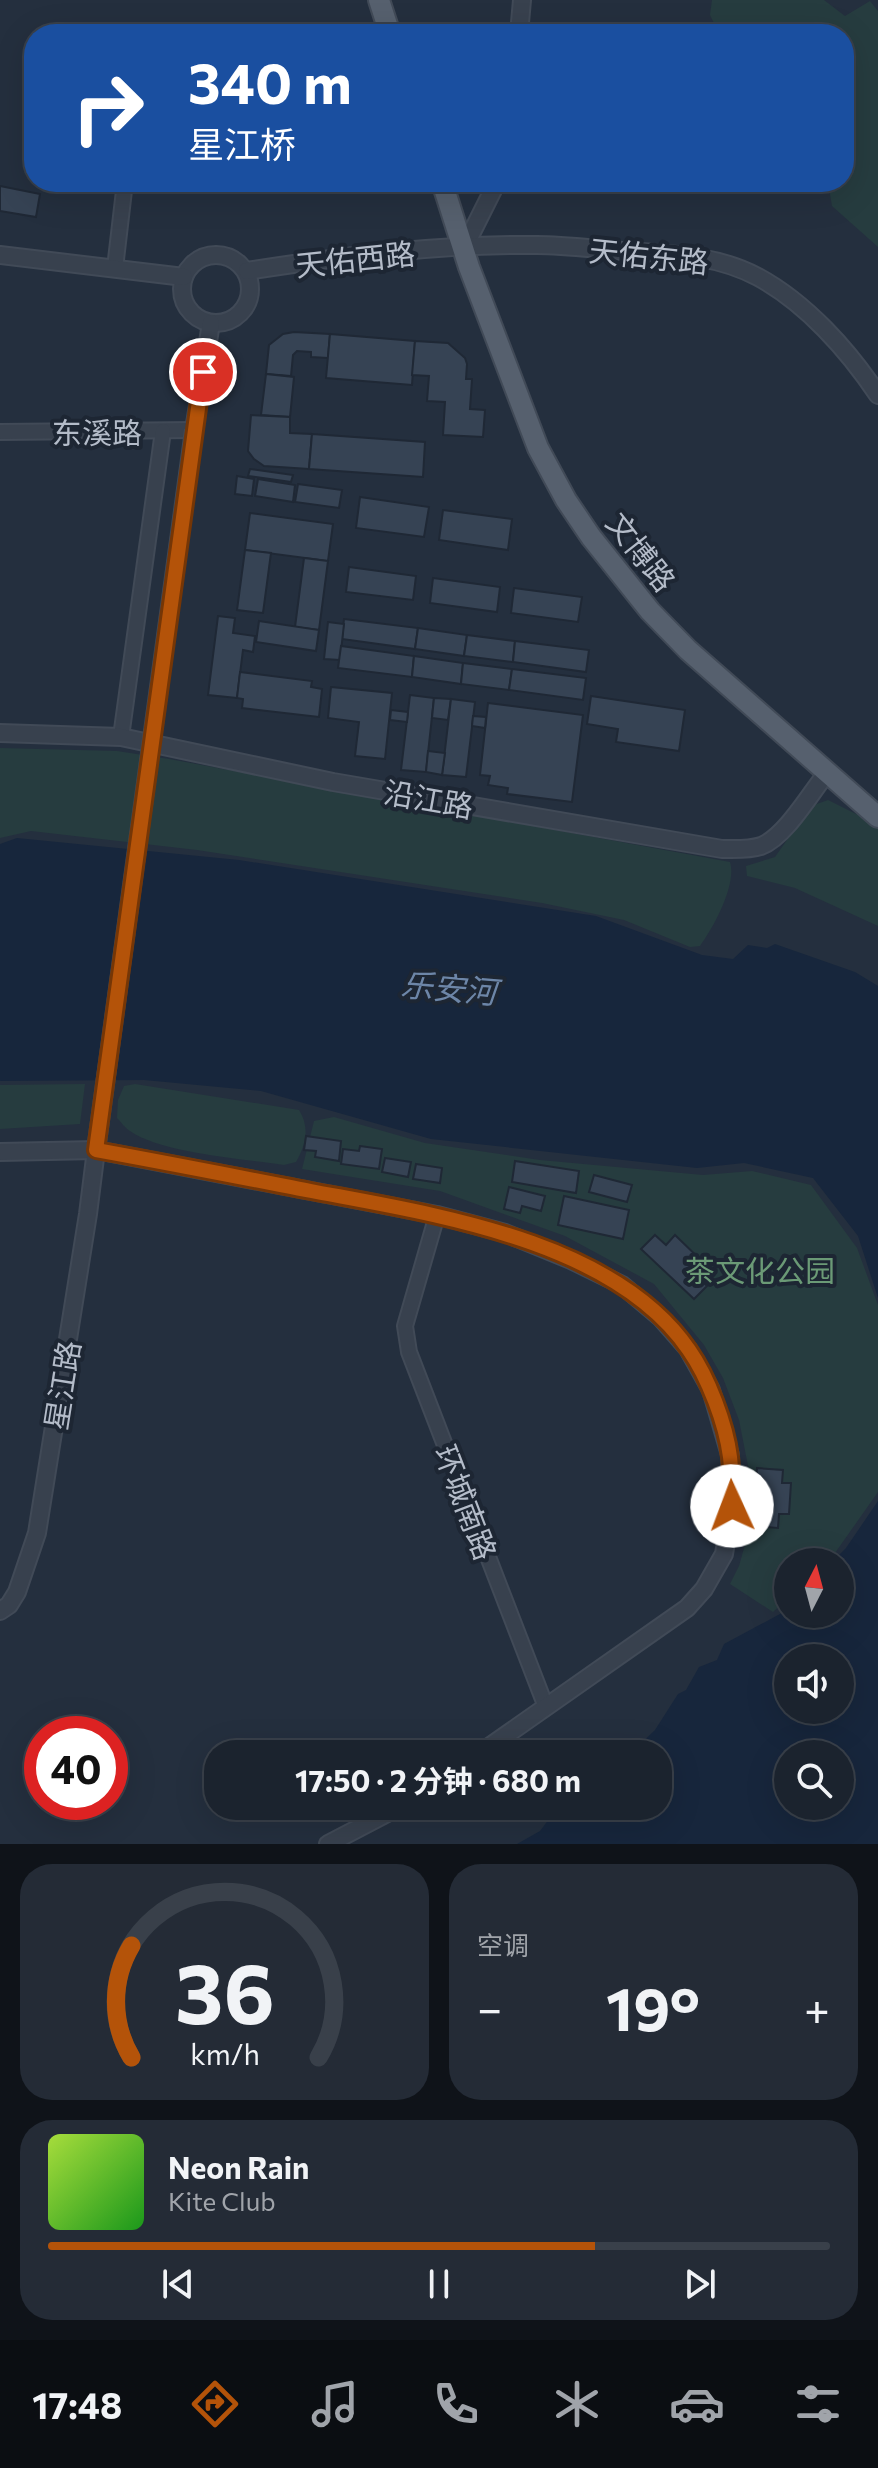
<!DOCTYPE html>
<html lang="zh">
<head>
<meta charset="utf-8">
<style>
  :root { --surface:#1b232e; --page:#242b36; --text:#f1f3f6; --muted:#a0a4aa; --line:#39404a; --accent:#b45309 }
  body { margin:0; font-family:Commissioner,"Noto Sans SC",sans-serif; background:var(--page); color:var(--text); height:100vh; display:flex; flex-direction:column; font-size:30px; white-space:nowrap }
  * { box-sizing:border-box; margin:0 }
  p { font-size:26px; color:var(--muted) }
  .icon { flex:none; width:44px; height:44px; fill:none; stroke:currentColor; stroke-width:2; stroke-linecap:round; stroke-linejoin:round }
  .map { position:relative; height:1844px; overflow:hidden }
  .details { display:flex; flex-direction:column; gap:20px; padding:20px; background:#0f1319; flex:1 }
  .details>* { flex:none }
  .top-card { position:absolute; left:24px; top:24px; width:830px; height:168px; border-radius:32px; box-shadow:0 8px 32px #0002,0 0 0 2px var(--line); background:#1a4fa0; color:#fff; overflow:hidden }
  .needle { width:52px; rotate:6deg }
  .fabs { position:absolute; left:774px; top:1548px; display:grid; gap:16px }
  .fabs a { display:grid; place-items:center; width:80px; height:80px; border-radius:50%; background:var(--surface); box-shadow:0 8px 32px #0002,0 0 0 2px var(--line); font-size:40px }
  .speed { position:absolute; left:24px; top:1716px; display:flex; gap:16px; font-size:40px; font-weight:700; text-align:center }
  .speed>* { display:grid; place-content:center; width:104px; height:104px; border-radius:50%; background:var(--surface); box-shadow:0 8px 32px #0002,0 0 0 2px var(--line); line-height:1 }
  .speed .limit { border:12px solid #d22; background:#fff; color:#111 }
  .pin { position:absolute; display:grid; place-items:center; width:68px; height:68px; color:#fff; margin:-34px; border:4px solid #fff; border-radius:50%; box-shadow:0 2px 8px #0007 }
  .me { position:absolute; width:88px; margin:-44px; rotate:358deg; stroke-linejoin:round; filter:drop-shadow(0 0 6px #0008) }
  .turn { display:flex; align-items:center; gap:28px; height:168px; padding:0 32px; font-size:36px }
  .turn .icon { width:104px; height:104px; stroke-width:2.5 }
  .turn b { display:block; font-size:56px; line-height:68px }
  .big { font-size:60px; font-weight:700; line-height:1.1 }
  .details .tile { flex:1; display:flex; flex-direction:column; justify-content:center; gap:12px; min-width:0; padding:0 28px; border-radius:32px; background:var(--page) }
  .details .dial { align-items:center; gap:0 }
  .dial svg { height:208px; overflow:visible; fill:none; stroke:var(--line); stroke-width:7; stroke-linecap:round; text-anchor:middle }
  .dial text { fill:var(--text); stroke:none }
  .song { display:flex; align-items:center; gap:24px }
  .cover { width:96px; height:96px; border-radius:12px; background:linear-gradient(135deg,hsl(80 70% 55%),hsl(120 70% 35%)) }
  .played { height:8px; border-radius:4px; background:linear-gradient(90deg,var(--accent) 70%,var(--line) 70%) }
  .keys { display:flex; justify-content:space-around; direction:ltr }
  .heat { display:flex; justify-content:space-between; align-items:center; font-size:44px; direction:ltr }
  .details .tiles { flex:1; display:grid; gap:20px; grid-template-columns:1fr 1fr }
  .tile:last-child { grid-column:span 2 }
  .trip { position:absolute; left:204px; top:1740px; width:468px; height:80px; border-radius:32px; background:var(--surface); box-shadow:0 8px 32px #0002,0 0 0 2px var(--line); font-weight:700; line-height:80px; text-align:center }
  .menu { display:flex; height:128px; justify-content:space-around; align-items:center; background:#0b0e12; color:var(--muted) }
  .menu .icon { width:56px; height:56px }
  .menu .selected { color:var(--accent) }
  .menu b { font-size:36px; color:var(--text) }
  .map>svg:first-child { display:block }
</style>
</head>
<body>
<div class="map">
<svg width="878" height="1844" viewBox="0 0 878 1844">
  <rect width="100%" height="100%" fill="#242f3e"/>
  <g fill="#263c3f">
    <path d="M712 0H824L845 16 870 1 878 11V247L832 206 828 182H844V34H719L710 15Z"/>
    <path d="M0 748 117 751 169 759 730 862C737 884 714 927 700 946L690 947 624 920 542 903 197 850 31 831 0 838Z"/>
    <path d="M828 800 878 825V926L795 888 747 876 746 866 775 857 811 806Z"/>
    <path d="M85 1084 80 1124 0 1129V1085Z"/>
    <path d="M135 1084 299 1110C310 1127 306 1145 296 1162L284 1165C245 1159 161 1153 130 1131 125 1128 121 1122 117 1118L118 1100 124 1086Z"/>
    <path d="M334 1117 425 1143 540 1160 703 1175 752 1171 811 1185 857 1248 878 1305V1492L835 1553 825 1562H788V1598L773 1612 730 1584 739 1566 748 1534 749 1471 739 1420 723 1378 704 1345 654 1284 565 1236 440 1191 302 1169 314 1121Z"/>
  </g>
  <g fill="#17263c" fill-rule="evenodd">
    <path d="M17 838 239 860 596 916 702 955 733 959 748 945 767 948 775 944 855 972 878 986V1298L858 1236 813 1178 744 1163 697 1168 431 1139 261 1091 144 1080 0 1081V844Z"/>
    <path d="M878 1501V1844H517L540 1831 559 1806H658V1754H630L655 1730 678 1694 686 1690 699 1667 717 1660 724 1644 780 1614 788 1606V1614H840V1562H832L846 1548ZM788 1658H840V1710H788ZM788 1754H840V1806H788Z"/>
  </g>
  <g fill="#364354" stroke="#1f2835" stroke-width="2">
    <path d="M0 186 40 194 36 217 0 211Z"/>
    <path d="M294 332 330 334 328 358 311 357V352L297 351 293 355 291 376 266 374 269 345 283 334Z"/>
    <path d="M330 334 415 341 412 385 326 378Z"/>
    <path d="M415 341 448 343 465 358 467 364 466 379H472L470 409 485 410 483 437 443 435 445 402 427 401 429 376 412 375Z"/>
    <path d="M266 374 294 377 290 417 261 415Z"/>
    <path d="M251 415 290 417V433L312 434 309 469 264 466 254 459 248 451Z"/>
    <path d="M312 434 425 442 423 477 309 469Z"/>
    <path d="M250 469 293 475 291 482 248 476Z"/>
    <path d="M237 476 254 479 252 496 235 494Z"/>
    <path d="M258 479 295 485 293 502 255 496Z"/>
    <path d="M298 484 342 490 339 508 295 502Z"/>
    <path d="M360 497 429 507 424 537 356 528Z"/>
    <path d="M443 510 512 519 508 550 439 540Z"/>
    <path d="M250 513 333 524 328 561 245 550Z"/>
    <path d="M245 550 271 553 263 613 237 610Z"/>
    <path d="M304 558 328 561 319 630 295 627Z"/>
    <path d="M349 567 416 576 413 600 346 592Z"/>
    <path d="M433 578 500 587 497 612 430 603Z"/>
    <path d="M514 588 582 597 578 622 511 613Z"/>
    <path d="M218 616 235 618 233 633 255 636 253 652 243 650 237 698 208 695Z"/>
    <path d="M344 619 418 628 415 649 342 639Z"/>
    <path d="M259 621 319 630 316 651 256 642Z"/>
    <path d="M328 622 344 624 340 660 324 659Z"/>
    <path d="M418 628 467 635 464 656 415 649Z"/>
    <path d="M467 635 515 641 513 662 464 656Z"/>
    <path d="M515 641 589 650 586 672 513 662Z"/>
    <path d="M341 646 414 656 412 677 338 668Z"/>
    <path d="M414 656 463 663 461 684 412 677Z"/>
    <path d="M463 663 512 669 509 690 461 684Z"/>
    <path d="M512 669 586 678 583 700 509 690Z"/>
    <path d="M240 672 312 681 311 687 322 689 319 717 242 708 243 699 237 698Z"/>
    <path d="M331 687 392 693 385 759 355 756 359 722 328 718Z"/>
    <path d="M410 695 434 698 426 772 401 770Z"/>
    <path d="M591 696 685 710 679 751 616 742 618 729 587 724Z"/>
    <path d="M434 698 451 699 448 720 432 718Z"/>
    <path d="M451 699 475 702 466 777 442 775Z"/>
    <path d="M488 703 583 715 572 802 507 794 508 788 488 785 490 776 480 775Z"/>
    <path d="M391 710 408 712 407 722 390 720Z"/>
    <path d="M473 716 486 717 485 728 472 726Z"/>
    <path d="M428 751 445 753 442 775 426 772Z"/>
    <path d="M306 1136 341 1141 339 1161 315 1157 316 1151 304 1150Z"/>
    <path d="M360 1146 382 1149 379 1169 341 1164 343 1149 359 1151Z"/>
    <path d="M385 1158 411 1162 408 1177 382 1172Z"/>
    <path d="M515 1161 579 1171 576 1193 512 1182Z"/>
    <path d="M416 1164 442 1168 440 1183 413 1179Z"/>
    <path d="M594 1175 632 1185 627 1202 589 1192Z"/>
    <path d="M509 1187 545 1196 541 1211 522 1206 520 1213 504 1209Z"/>
    <path d="M564 1196 629 1210 623 1239 558 1225Z"/>
    <path d="M655 1235 666 1245 675 1235 706 1265 696 1275 707 1286 694 1299 641 1249Z"/>
    <path d="M757 1468 783 1470 782 1483H791L789 1514H779L778 1528 753 1526Z"/>
  </g>
  <g fill="none" stroke-linecap="round" stroke-linejoin="round">
    <defs>
      <g id="minor">
        <path d="M115 268 125 182"/>
        <path d="M0 432 194 430"/>
        <path d="M121 737 163 431"/>
        <path d="M437 1215 405 1326 409 1352 546 1707"/>
      </g>
      <g id="tertiary">
        <path d="M519 34 522 0"/>
        <path d="M464 248 497 182"/>
        <circle cx="216" cy="289" r="34"/>
        <path d="M0 255 184 277"/>
        <path d="M247 271C342 256 440 244 537 245 565 245 594 249 622 251 668 254 715 254 758 277 806 303 848 350 878 395"/>
        <path d="M194 430 211 323"/>
        <path d="M0 733 121 737 333 782 722 849C735 849 749 850 761 846 785 837 810 794 826 774"/>
        <path d="M0 1152 96 1150 437 1215 505 1233 571 1260 622 1285 660 1317 688 1349 711 1390 730 1455 732 1506 724 1554 704 1589 687 1608 479 1754"/>
        <path d="M0 1611 9 1605 17 1592 37 1533 88 1214 96 1150"/>
        <path d="M328 1844 401 1806"/>
      </g>
      <g id="primary">
        <path d="M379 0 390 34"/>
        <path d="M442 182 469 267 538 448 566 500 591 537 650 611 688 650 878 817"/>
      </g>
    </defs>
    <use href="#minor" stroke="#414a57" stroke-width="18"/>
    <use href="#tertiary" stroke="#414a57" stroke-width="20"/>
    <use href="#primary" stroke="#414a57" stroke-width="24"/>
    <use href="#minor" stroke="#38414e" stroke-width="14"/>
    <use href="#tertiary" stroke="#38414e" stroke-width="16"/>
    <use href="#primary" stroke="#56606e" stroke-width="20"/>
    <defs>
      <path id="tertiary-bridge" d="M96 1150 194 430"/>
    </defs>
    <use href="#tertiary-bridge" stroke="#414a57" stroke-width="20" stroke-linecap="butt"/>
    <use href="#tertiary-bridge" stroke="#38414e" stroke-width="16"/>
  </g>
  <g fill="none" stroke-linecap="round" stroke-linejoin="round">
    <defs>
      <path id="route" d="M203 372 96 1150C168 1163 239 1177 311 1191 432 1214 614 1240 689 1350 708 1377 726 1424 730 1457 732 1473 731 1490 732 1506"/>
    </defs>
    <use href="#route" stroke="#753606" stroke-width="20"/>
    <use href="#route" stroke="#b45309" stroke-width="14"/>
  </g>
  <g text-anchor="middle" dominant-baseline="central" stroke-width="8" stroke-linejoin="round" paint-order="stroke">
    <g font-size="30" fill="#b4bcc9" stroke="#1d2633">
      <text transform="translate(649 255) rotate(6)">天佑东路</text>
      <text transform="translate(355 258) rotate(-6)">天佑西路</text>
      <text x="97" y="431">东溪路</text>
      <text transform="translate(642 551) rotate(52)">文博路</text>
      <text transform="translate(429 798) rotate(10)">沿江路</text>
      <text transform="translate(61 1385) rotate(-81)">星江路</text>
      <text transform="translate(467 1502) rotate(69)">环城南路</text>
    </g>
    <g font-size="30" fill="#6b9a76" stroke="#1d2633">
      <text x="760" y="1269">茶文化公园</text>
    </g>
    <g font-size="32" font-style="italic" fill="#6d86a8" stroke="#1d2633">
      <text transform="translate(449 987) rotate(5)">乐安河</text>
    </g>
  </g>
</svg>
<div class="fabs">
<a><svg class="needle" viewBox="-14 -14 28 28"><path d="M0-13l5 13h-10z" fill="#e53935"/><path d="M0 13l5-13h-10z" fill="#a0a4aa"/></svg></a>
<a><svg class="icon" aria-label="sound" viewBox="0 0 24 24"><path d="M4 9h4l5-4v14l-5-4H4zM17 9q2 3 0 6"/></svg></a>
<a><svg class="icon" aria-label="search" viewBox="0 0 24 24"><circle cx="10" cy="10" r="6"/><path d="M15 15l6 6"/></svg></a>
</div>
<div class="speed"><div class="limit">40</div></div>
<div class="pin" style="left:203px;top:372px;background:#d93025"><svg class="icon" aria-label="arrive" viewBox="0 0 24 24"><path d="M6 21V4h12l-3 4 3 4H6"/></svg></div>
<svg class="me" style="left:732px;top:1506px" viewBox="-20 -20 40 40"><circle r="19" fill="#fff"/><path d="M0-13L10 11 0 6-10 11z" fill="#b45309"/></svg>
<div class="trip">17:50 · 2 分钟 · 680 m</div>
<div class="top-card">
<div class="turn"><svg class="icon" aria-label="right" viewBox="0 0 24 24"><path d="M7 20v-9h11M14 6l5 5-5 5"/></svg><div><b>340 m</b>星江桥</div></div>
</div>
</div>
<section class="details">
<div class="tiles">
<div class="tile dial"><svg viewBox="0 0 100 80">
<path d="M14 69A42 42 0 1 1 86 69"/>
<path d="M14 69A42 42 0 0 1 14 26" stroke="#b45309"/>
<text x="50" y="56" font-size="32" font-weight="700">36</text>
<text x="50" y="72" font-size="11">km/h</text>
</svg></div>
<div class="tile"><p>空调</p>
<div class="heat"><a>−</a><b class="big">19°</b><a>+</a></div>
</div>
<div class="tile">
<div class="song"><i class="cover"></i><div><b>Neon Rain</b><p>Kite Club</p></div></div>
<div class="played"></div>
<div class="keys"><svg class="icon" aria-label="previous" viewBox="0 0 24 24"><path d="M18 5L8 12l10 7zM5 5v14"/></svg><svg class="icon" aria-label="pause" viewBox="0 0 24 24"><path d="M8 5v14M16 5v14"/></svg><svg class="icon" aria-label="next" viewBox="0 0 24 24"><path d="M6 5l10 7-10 7zM19 5v14"/></svg></div>
</div>
</div>
</section>
<nav class="menu">
<b>17:48</b>
<svg class="icon selected" aria-label="directions" viewBox="0 0 24 24"><path d="M12 3l9 9-9 9-9-9zM9 14v-3h6M13 9l2 2-2 2"/></svg>
<svg class="icon" aria-label="music" viewBox="0 0 24 24"><path d="M9 18V5l10-2v13"/><circle cx="6" cy="18" r="3"/><circle cx="16" cy="16" r="3"/></svg>
<svg class="icon" aria-label="phone" viewBox="0 0 24 24"><path d="M5 4h4l2 5-3 2q2 4 5 5l2-3 5 2v4C11 20 4 13 5 4z"/></svg>
<svg class="icon" aria-label="climate" viewBox="0 0 24 24"><path d="M12 3v18M4 7l16 10M4 17L20 7"/></svg>
<svg class="icon" aria-label="car" viewBox="0 0 24 24"><path d="M5 17H2v-5l4-1 3-4h7l3 4 3 1v5h-3M9 17h6M6 11h13"/><circle cx="7" cy="17" r="2"/><circle cx="17" cy="17" r="2"/></svg>
<svg class="icon" aria-label="filters" viewBox="0 0 24 24"><path d="M4 7h16M4 17h16"/><circle cx="9" cy="7" r="2"/><circle cx="15" cy="17" r="2"/></svg>
</nav>
</body>
</html>
